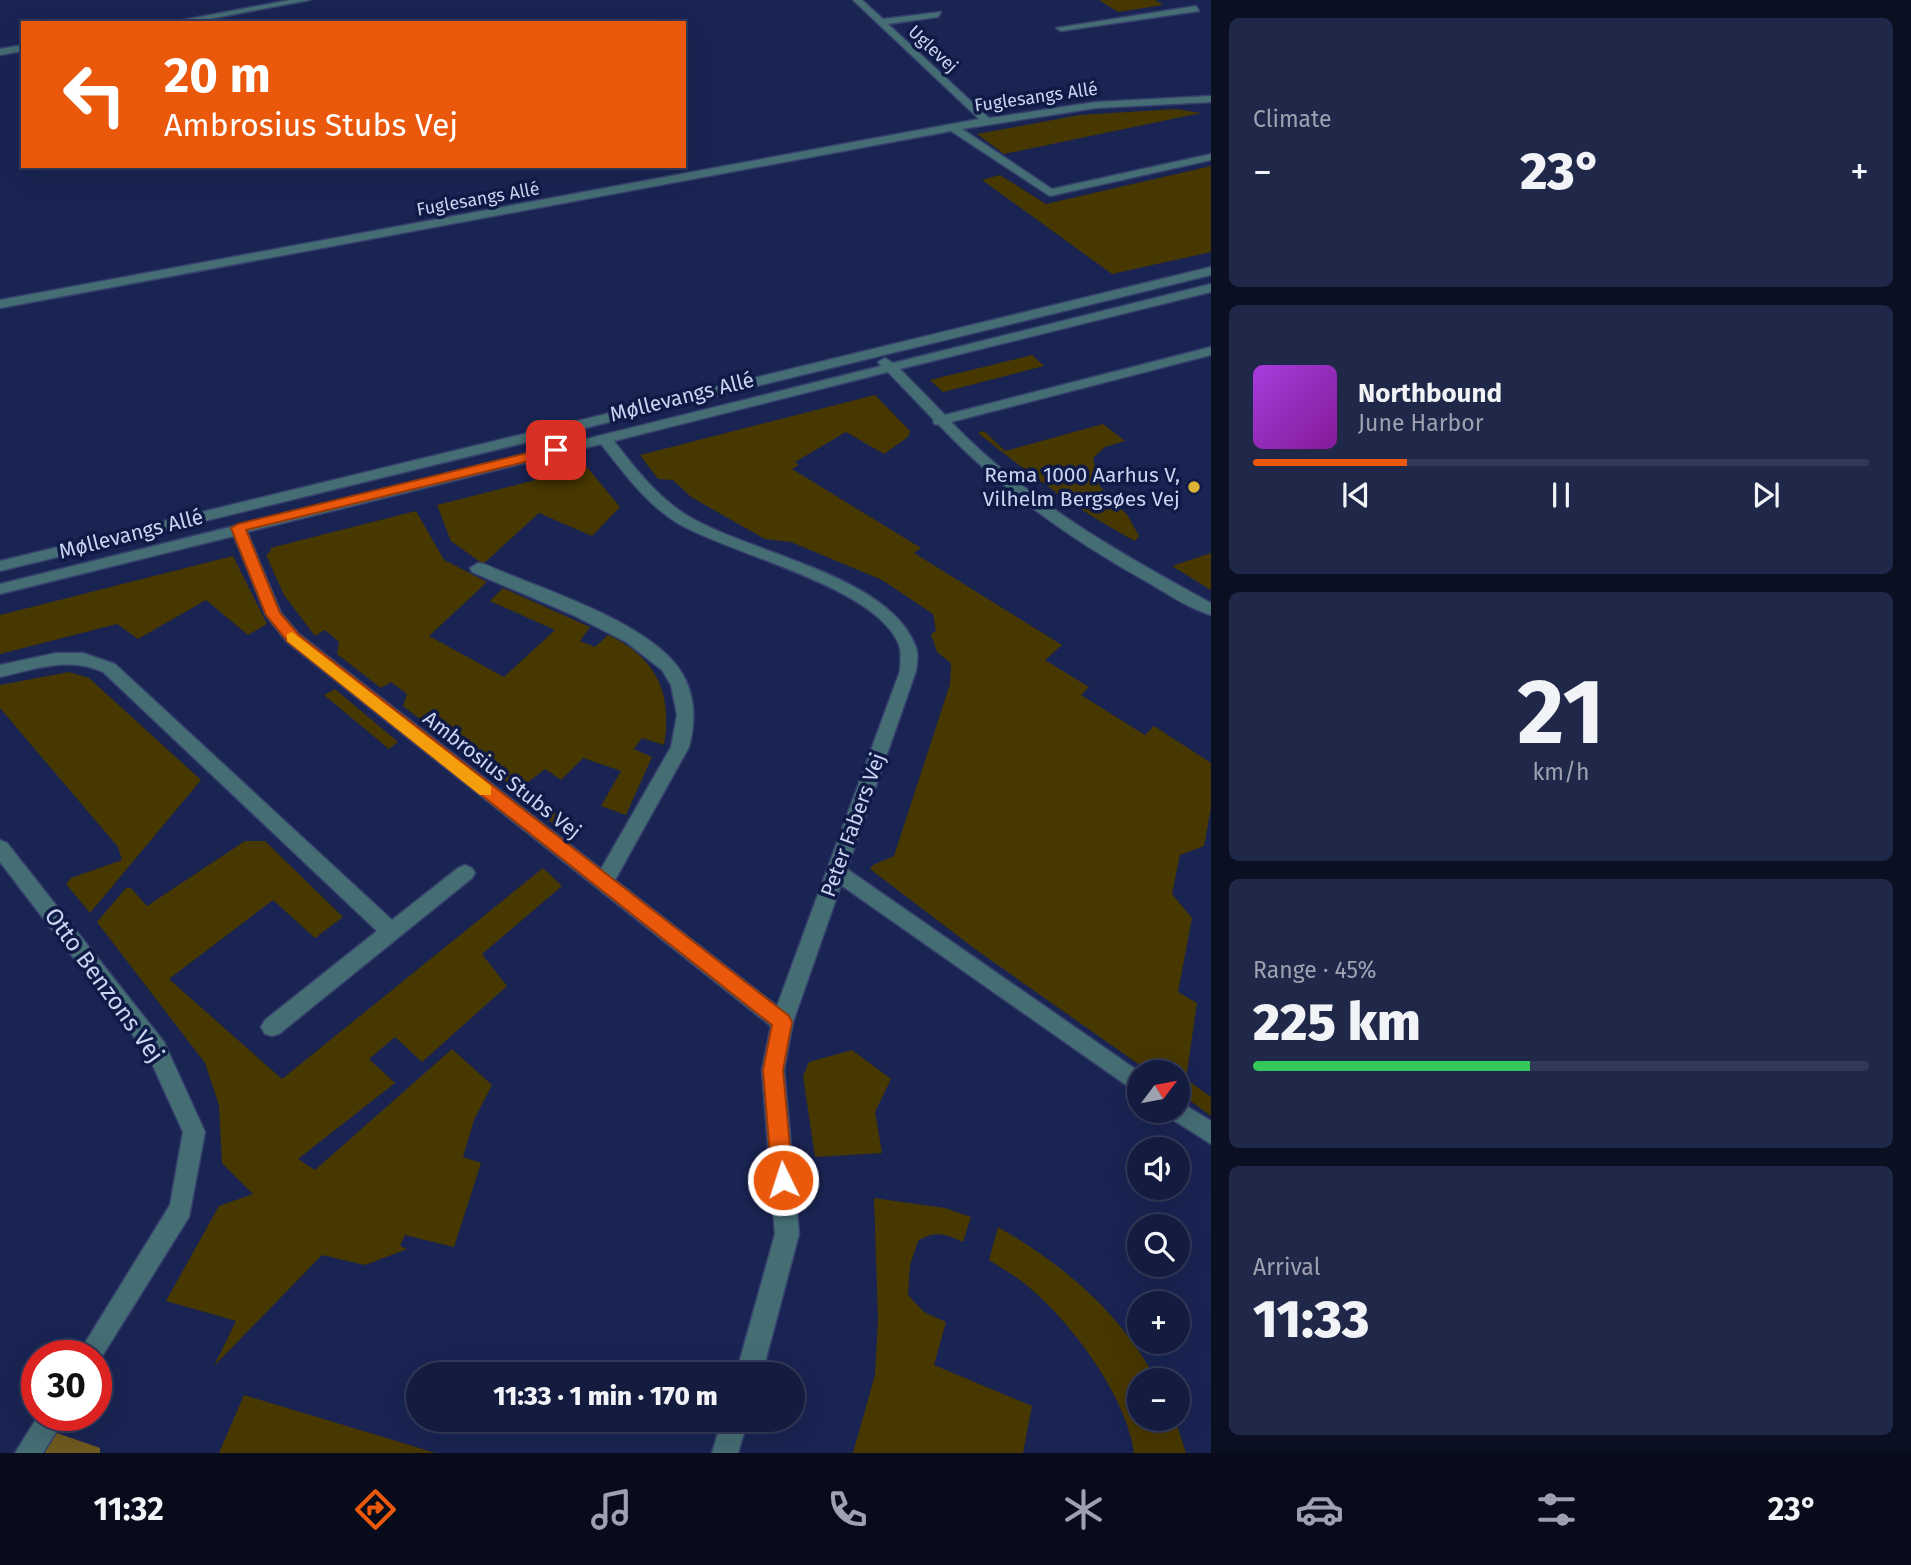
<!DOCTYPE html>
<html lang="en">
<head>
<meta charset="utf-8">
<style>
  :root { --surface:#131b3e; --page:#202849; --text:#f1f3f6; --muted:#9da1b0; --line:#323958; --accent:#ea580c }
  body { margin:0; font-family:"Fira Sans",sans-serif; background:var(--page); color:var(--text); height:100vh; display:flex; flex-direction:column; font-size:26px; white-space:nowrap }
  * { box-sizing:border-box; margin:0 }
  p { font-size:23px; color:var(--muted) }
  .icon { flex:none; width:38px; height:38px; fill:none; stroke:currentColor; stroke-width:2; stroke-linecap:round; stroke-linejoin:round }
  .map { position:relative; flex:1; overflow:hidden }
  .sheet { display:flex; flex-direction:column; gap:18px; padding:18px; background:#0a0f22; width:700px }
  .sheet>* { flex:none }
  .banner { position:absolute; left:21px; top:21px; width:665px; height:147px; border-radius:0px; box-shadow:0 7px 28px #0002,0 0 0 2px var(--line); background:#ea580c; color:#fff; overflow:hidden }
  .needle { width:46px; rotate:58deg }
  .buttons { position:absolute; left:1127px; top:1060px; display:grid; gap:14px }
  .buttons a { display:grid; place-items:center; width:63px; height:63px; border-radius:50%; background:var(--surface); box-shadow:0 7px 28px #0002,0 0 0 2px var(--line); font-size:35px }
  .speed { position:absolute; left:21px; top:1340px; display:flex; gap:14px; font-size:35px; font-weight:700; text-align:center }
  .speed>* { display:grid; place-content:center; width:91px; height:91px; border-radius:50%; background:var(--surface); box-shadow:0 7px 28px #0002,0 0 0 2px var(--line); line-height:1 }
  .speed .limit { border:10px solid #d22; background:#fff; color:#111 }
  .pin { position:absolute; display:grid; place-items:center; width:60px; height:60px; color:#fff; margin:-30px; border-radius:14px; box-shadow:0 4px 10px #0006 }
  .me { position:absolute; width:77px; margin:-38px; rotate:356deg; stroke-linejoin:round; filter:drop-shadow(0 0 5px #0008) }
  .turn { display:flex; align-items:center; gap:24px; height:147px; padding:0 28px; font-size:32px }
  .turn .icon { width:91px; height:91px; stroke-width:2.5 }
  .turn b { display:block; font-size:49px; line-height:60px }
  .big { font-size:52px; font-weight:800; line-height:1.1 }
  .sheet .card { flex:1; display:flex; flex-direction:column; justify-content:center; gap:10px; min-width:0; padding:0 24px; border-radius:10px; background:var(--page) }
  .sheet .dial { align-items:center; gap:0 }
  .dial b { font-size:91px; line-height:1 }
  .song { display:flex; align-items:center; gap:21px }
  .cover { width:84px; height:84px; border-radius:10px; background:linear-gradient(135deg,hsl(280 70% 55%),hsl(290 70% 35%)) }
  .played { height:7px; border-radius:4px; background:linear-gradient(90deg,var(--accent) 25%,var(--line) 25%) }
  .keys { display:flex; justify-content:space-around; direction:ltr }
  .heat { display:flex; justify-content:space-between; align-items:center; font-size:38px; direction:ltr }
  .charge { height:10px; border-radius:5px; background:linear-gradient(90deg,#34c759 45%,var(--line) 0) }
  .trip { position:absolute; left:406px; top:1362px; width:399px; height:70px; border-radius:35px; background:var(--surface); box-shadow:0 7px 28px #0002,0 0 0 2px var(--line); font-weight:800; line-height:70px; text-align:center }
  .dock { display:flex; height:112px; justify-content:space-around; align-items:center; background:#080b19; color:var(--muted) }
  .dock .icon { width:49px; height:49px }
  .dock .current { color:var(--accent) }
  .dock b { font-size:32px; color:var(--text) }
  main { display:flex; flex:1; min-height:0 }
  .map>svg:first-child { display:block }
</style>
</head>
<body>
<main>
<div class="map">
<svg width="1211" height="1453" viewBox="0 0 1211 1453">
  <rect width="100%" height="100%" fill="#192453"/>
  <g fill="#473700">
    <path d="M1099 0H1155L1163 5 1118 12Z"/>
    <path d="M1176 109 1201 113 1004 154 977 134 1080 115Z"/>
    <path d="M1211 166V252L1112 274 982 180 1000 175 1046 204Z"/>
    <path d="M1032 355 1044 366 943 392 930 380Z"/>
    <path d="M875 395 910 431 908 437 884 454 846 432 795 462 799 465 792 469 921 548 914 553 1062 645 1045 660 1089 687 1081 695 1145 735 1154 726 1211 763V808L1204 846 1180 855 1172 894 1192 918 1178 992 1197 1003 1186 1079 1211 1097V1116L1178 1092V1073H1151L975 949 870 869 873 865 894 856 950 684 951 663 937 652 931 634 936 631 933 614 882 580 791 542 765 539 691 497 673 480 658 479 640 455Z"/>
    <path d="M1103 424 1125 441 1105 447 1093 458 1099 485 1128 516 1139 536 1135 541C1078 511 1028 473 978 433L984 431 1005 451Z"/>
    <path d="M587 467 620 507 592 536 539 513 483 564 451 541 437 505Z"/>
    <path d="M416 511 444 560 487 582 429 636 504 677 555 630 490 601 503 588 590 627 580 641 595 647 608 635C656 657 673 693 664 745L642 738 634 749 652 757 626 815 601 806 621 771 583 758 561 780 545 769 522 787 573 825 563 832 505 784 503 773 452 731 443 737 403 706 407 694 391 682 381 688 337 654 339 642 325 630 315 636 284 595 266 555 271 551 270 548Z"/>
    <path d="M1211 553V590L1172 566Z"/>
    <path d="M233 556 267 624 248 635 206 600 138 639 117 624 0 654V615Z"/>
    <path d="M69 672 89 678 201 780 90 913 66 884 71 878 122 860 118 847 0 708V685Z"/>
    <path d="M335 689 398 742 389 749 324 695Z"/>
    <path d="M245 841H265L343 917 315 938 273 900 169 979 282 1079 543 868 562 886 482 954 507 986 422 1062 395 1037 369 1059 395 1083 298 1159 315 1170 452 1049 492 1085 474 1120 463 1157 481 1163 454 1247 405 1235 400 1246 407 1249 365 1265 322 1255 214 1366 236 1321 166 1301 219 1206 253 1194 222 1163 219 1105 205 1063 97 922 126 888H131L147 906Z"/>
    <path d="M852 1050 891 1079 875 1112 882 1153 815 1157 803 1076 809 1062Z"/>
    <path d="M874 1198 945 1208 971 1217 963 1242C946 1234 935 1230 918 1241L910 1265 908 1295 924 1312 946 1322 934 1365 1032 1406 1023 1453H853L875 1375 878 1319Z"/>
    <path d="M998 1227C1064 1265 1120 1312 1157 1381H1139V1419H1175L1186 1453H1134C1127 1396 1069 1319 1025 1284 1014 1275 1001 1268 989 1260Z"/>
    <path d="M244 1395 436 1453H219Z"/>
  </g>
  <path fill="#6f5a1f" d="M51 1431 100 1448V1453H38Z"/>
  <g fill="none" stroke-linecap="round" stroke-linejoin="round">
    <defs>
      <g id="minor">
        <path d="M290 0H310L188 23H167Z"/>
        <path d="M853 0H862L883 19 941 12 938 17 888 24 989 118 1096 102 1211 96V102L1096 108 962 129 1052 189 1211 154V160L1050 196 951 131 0 308V300L979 119Z"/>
        <path d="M1196 6 1199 11 1061 31 1056 28Z"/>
        <path d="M23 45V51L0 55V49Z"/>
        <path d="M1211 267V275L0 571V561Z"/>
        <path d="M1211 284V292L900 369 945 415 1211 347V355L951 422C1029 502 1114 550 1211 603V615C1190 609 1168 594 1149 583 1070 539 1001 490 939 425L934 424 933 419 888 372 614 441C635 468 658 498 688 516 749 553 888 575 915 645 919 653 917 663 916 671L847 869 1141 1073 1139 1094 841 885 793 1022 784 1070 799 1234 762 1374H736L775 1234 762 1070 771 1026 287 642 266 615 234 536 0 594V584L881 366 878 362 885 358 893 363ZM601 444C624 473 647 505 679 524 733 555 877 587 899 645 902 653 900 663 900 671L777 1006 615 880 689 747C697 717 695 686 673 661 634 617 539 588 484 564L478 563 470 568 472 572 573 615 626 642 662 670 671 685 677 715 671 747 601 869 299 634 281 613 247 532Z"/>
        <path d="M56 653H83L115 664 392 920 458 868 465 865 472 868 475 873 472 878 279 1034 272 1036 265 1034 261 1027 265 1020 377 931 103 672C69 656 35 669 0 677V665Z"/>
        <path d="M0 840 7 843 164 1042 205 1132 189 1217 96 1366V1356H77L170 1205 183 1132 148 1055 0 862Z"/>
        <path d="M1178 1101 1211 1121V1144L1170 1118 1167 1111H1178Z"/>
        <path d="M38 1416H66L43 1453H15Z"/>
        <path d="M722 1419H748L738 1453H712Z"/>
      </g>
    </defs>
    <use href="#minor" stroke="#35406c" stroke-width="3"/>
    <use href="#minor" fill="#456d74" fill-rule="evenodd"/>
  </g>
  <path fill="#ea580c" stroke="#983908" stroke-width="2" d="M556 446 563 450 561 453 246 530 280 613 299 635 789 1016 792 1022 783 1070 793 1180 790 1187 783 1190 775 1187 772 1180 763 1070 772 1025 288 642 266 615 231 528 238 524Z"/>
  <path fill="#f59e0b" d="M292 632 491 786V795H480L287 641V634Z"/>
  <circle fill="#dbb233" stroke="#101a47" stroke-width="2.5" cx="1194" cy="487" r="7"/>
  <g text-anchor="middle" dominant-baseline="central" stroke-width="7" stroke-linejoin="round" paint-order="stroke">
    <g font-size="18" fill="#c9d4f1" stroke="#101a47">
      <text transform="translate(933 49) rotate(43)">Uglevej</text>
      <text transform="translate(1036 97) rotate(-8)">Fuglesangs Allé</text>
      <text transform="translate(478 199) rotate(-10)">Fuglesangs Allé</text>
    </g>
    <g font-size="21" fill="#c9d4f1" stroke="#101a47">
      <text transform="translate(682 397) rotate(-14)">Møllevangs Allé</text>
      <text transform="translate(131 534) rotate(-14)">Møllevangs Allé</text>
      <text transform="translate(502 775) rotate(38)">Ambrosius Stubs Vej</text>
      <text transform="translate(853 825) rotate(-70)">Peter Fabers Vej</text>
    </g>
    <g font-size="21" fill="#c9d4f1" stroke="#101a47" text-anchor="end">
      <text x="1180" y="475">Rema 1000 Aarhus V,<tspan x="1180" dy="24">Vilhelm Bergsøes Vej</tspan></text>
    </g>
    <g font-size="24" fill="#c9d4f1" stroke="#101a47">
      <text transform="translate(104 985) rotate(54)">Otto Benzons Vej</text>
    </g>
  </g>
</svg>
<div class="buttons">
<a><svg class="needle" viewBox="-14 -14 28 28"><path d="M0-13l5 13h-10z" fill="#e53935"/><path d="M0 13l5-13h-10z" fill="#9da1b0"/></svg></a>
<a><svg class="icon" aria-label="sound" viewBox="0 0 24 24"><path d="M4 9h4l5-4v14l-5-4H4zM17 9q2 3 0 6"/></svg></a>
<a><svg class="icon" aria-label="search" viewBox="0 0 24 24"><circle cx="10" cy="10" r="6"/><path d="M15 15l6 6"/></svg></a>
<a>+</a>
<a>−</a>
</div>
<div class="speed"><div class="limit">30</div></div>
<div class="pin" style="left:556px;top:450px;background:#d93025"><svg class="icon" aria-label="arrive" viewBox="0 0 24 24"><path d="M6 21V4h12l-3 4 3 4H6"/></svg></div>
<svg class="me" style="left:783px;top:1180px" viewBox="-20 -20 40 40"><circle r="17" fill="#ea580c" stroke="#fff" stroke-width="3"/><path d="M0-11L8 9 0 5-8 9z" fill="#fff"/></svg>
<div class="trip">11:33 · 1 min · 170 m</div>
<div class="banner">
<div class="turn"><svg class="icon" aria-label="left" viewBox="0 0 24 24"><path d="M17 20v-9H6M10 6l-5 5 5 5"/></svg><div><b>20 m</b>Ambrosius Stubs Vej</div></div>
</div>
</div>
<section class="sheet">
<div class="card"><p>Climate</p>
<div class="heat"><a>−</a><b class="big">23°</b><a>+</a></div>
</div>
<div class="card">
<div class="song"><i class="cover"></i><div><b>Northbound</b><p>June Harbor</p></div></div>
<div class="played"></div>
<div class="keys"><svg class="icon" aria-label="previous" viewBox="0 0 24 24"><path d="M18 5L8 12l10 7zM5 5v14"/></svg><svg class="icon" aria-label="pause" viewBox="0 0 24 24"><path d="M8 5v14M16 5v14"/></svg><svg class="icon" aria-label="next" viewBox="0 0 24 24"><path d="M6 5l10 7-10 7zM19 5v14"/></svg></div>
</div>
<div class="card dial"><b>21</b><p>km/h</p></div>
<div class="card"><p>Range · 45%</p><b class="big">225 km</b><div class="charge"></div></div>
<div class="card"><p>Arrival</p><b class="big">11:33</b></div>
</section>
</main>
<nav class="dock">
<b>11:32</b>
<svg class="icon current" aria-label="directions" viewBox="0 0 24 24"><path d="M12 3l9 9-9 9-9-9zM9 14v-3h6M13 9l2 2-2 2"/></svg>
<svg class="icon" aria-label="music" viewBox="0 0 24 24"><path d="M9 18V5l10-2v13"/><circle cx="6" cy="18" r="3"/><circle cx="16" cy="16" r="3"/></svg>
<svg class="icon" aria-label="phone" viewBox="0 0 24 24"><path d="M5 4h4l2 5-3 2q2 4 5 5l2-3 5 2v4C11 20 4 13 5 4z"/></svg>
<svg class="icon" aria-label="climate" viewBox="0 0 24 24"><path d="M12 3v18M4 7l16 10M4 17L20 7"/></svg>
<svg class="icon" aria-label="car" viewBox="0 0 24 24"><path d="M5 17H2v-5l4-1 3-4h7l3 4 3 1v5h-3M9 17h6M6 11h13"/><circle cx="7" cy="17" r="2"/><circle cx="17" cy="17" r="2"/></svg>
<svg class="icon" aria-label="filters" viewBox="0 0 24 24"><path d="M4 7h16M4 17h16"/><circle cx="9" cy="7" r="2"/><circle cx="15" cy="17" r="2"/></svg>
<b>23°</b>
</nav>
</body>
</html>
